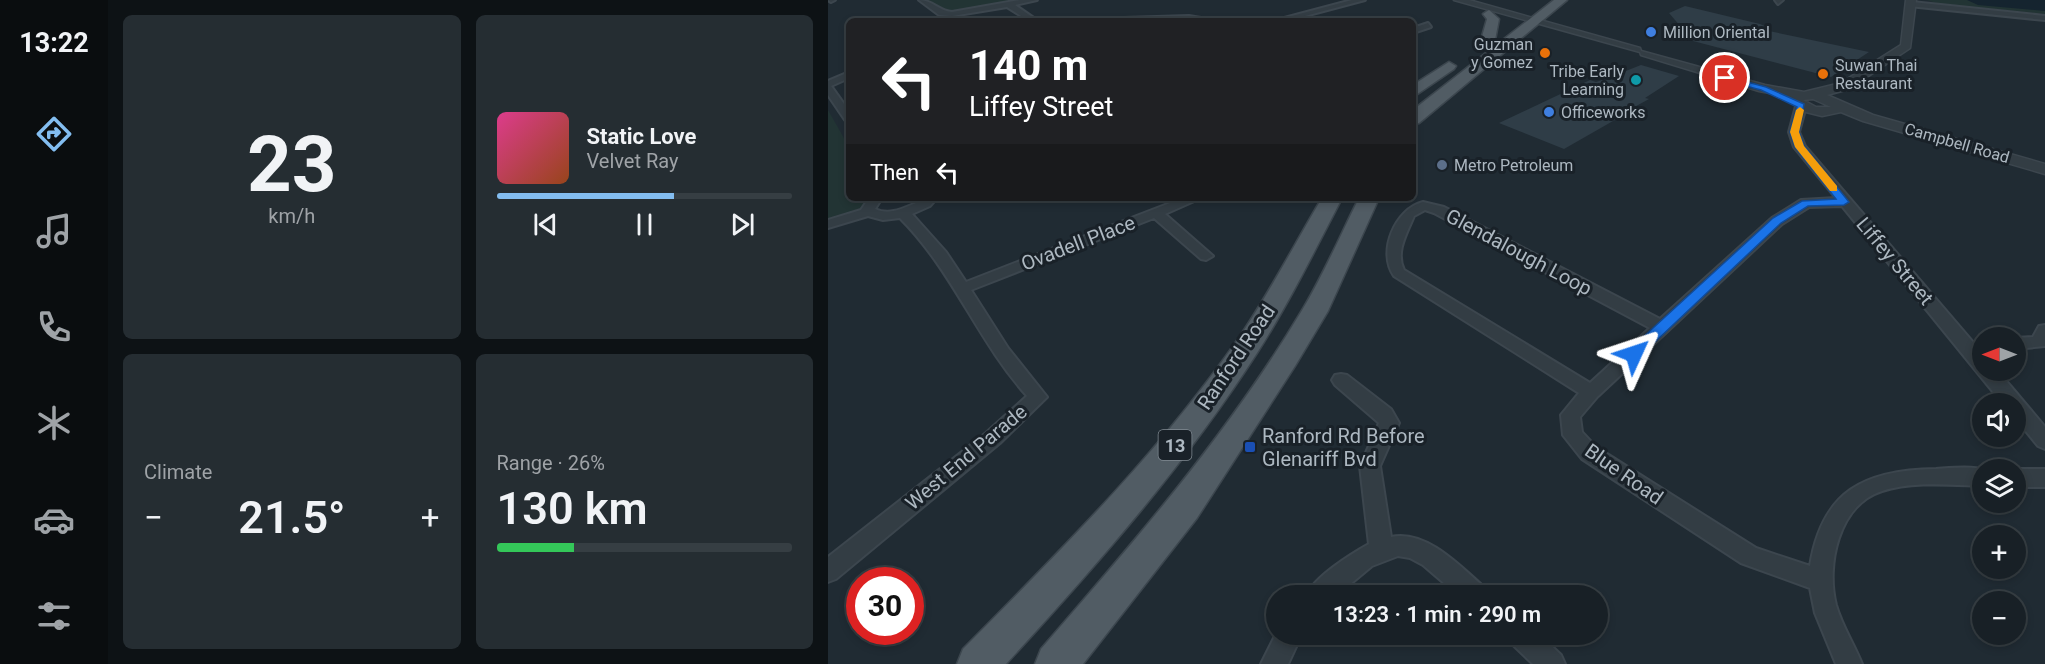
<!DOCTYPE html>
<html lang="en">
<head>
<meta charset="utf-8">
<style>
  :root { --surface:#182026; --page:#252d32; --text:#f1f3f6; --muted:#9fa3a7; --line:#363e43; --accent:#83bdf0 }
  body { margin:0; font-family:Roboto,sans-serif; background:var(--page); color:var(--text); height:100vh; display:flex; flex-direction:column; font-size:22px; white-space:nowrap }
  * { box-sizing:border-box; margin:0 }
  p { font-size:20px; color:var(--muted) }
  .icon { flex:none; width:33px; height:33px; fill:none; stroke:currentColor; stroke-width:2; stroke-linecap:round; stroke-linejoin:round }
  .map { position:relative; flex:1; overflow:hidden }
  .drawer { display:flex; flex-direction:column; gap:15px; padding:15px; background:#0d1215; width:720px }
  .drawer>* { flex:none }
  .guide { position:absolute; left:18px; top:18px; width:570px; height:183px; border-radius:9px; box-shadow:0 3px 9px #0003,0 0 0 2px var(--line); background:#202124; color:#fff; overflow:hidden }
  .needle { width:39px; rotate:270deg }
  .buttons { position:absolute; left:1144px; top:327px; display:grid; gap:12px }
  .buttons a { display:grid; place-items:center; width:54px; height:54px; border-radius:50%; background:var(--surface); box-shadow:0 3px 9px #0003,0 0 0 2px var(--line); font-size:30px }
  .speed { position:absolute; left:18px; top:567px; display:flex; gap:12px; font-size:30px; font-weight:700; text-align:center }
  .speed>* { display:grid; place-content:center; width:78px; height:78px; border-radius:50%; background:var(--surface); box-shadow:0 3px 9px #0003,0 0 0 2px var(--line); line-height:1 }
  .speed .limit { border:9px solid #d22; background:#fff; color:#111 }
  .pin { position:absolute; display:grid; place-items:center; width:51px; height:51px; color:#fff; margin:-26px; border:3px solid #fff; border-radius:50%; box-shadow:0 2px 6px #0007 }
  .me { position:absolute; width:66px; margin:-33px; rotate:48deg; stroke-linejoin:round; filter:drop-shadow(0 0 4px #0008) }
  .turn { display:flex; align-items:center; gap:21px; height:126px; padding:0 24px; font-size:27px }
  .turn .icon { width:78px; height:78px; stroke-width:2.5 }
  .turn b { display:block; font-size:42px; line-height:51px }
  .then { display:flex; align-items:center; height:57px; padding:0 24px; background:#0003; gap:12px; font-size:22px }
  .big { font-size:45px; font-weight:600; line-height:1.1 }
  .drawer .card { flex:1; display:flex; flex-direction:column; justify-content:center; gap:9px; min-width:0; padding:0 21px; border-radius:9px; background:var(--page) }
  .drawer .dial { align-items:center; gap:0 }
  .dial b { font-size:78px; line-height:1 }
  .song { display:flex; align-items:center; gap:18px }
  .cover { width:72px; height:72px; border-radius:9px; background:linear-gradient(135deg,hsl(330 70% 55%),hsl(20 70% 35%)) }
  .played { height:6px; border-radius:3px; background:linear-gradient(90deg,var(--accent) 60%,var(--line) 60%) }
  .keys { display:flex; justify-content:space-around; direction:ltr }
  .heat { display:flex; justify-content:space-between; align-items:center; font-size:33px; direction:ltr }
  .charge { height:9px; border-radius:4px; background:linear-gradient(90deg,#34c759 26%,var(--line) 0) }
  .drawer .tiles { flex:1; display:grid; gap:15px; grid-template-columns:repeat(2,1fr) }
  .trip { position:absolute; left:438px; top:585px; width:342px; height:60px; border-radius:30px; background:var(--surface); box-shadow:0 3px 9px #0003,0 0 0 2px var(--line); font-weight:600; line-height:60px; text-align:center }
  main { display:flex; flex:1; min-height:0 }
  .menu { display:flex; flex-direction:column; width:108px; justify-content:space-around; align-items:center; background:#0a0d0f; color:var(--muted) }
  .menu .icon { width:42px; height:42px }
  .menu .current { color:var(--accent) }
  .menu b { font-size:27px; color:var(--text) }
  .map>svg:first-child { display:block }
</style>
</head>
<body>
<main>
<nav class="menu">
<b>13:22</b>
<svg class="icon current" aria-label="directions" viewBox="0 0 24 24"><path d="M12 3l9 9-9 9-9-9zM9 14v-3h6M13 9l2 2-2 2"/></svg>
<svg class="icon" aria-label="music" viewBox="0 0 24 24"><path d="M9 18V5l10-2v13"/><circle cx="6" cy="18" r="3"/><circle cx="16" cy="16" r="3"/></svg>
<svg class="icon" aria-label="phone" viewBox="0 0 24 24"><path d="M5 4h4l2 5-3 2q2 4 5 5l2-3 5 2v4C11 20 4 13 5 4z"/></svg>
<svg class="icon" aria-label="climate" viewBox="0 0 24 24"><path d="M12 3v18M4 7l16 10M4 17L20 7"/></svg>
<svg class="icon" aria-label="car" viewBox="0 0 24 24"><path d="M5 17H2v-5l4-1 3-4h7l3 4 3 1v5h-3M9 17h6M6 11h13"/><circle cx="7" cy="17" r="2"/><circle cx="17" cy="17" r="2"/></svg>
<svg class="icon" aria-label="filters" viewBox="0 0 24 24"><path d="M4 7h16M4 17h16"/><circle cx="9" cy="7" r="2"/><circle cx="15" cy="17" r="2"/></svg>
</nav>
<section class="drawer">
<div class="tiles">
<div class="card dial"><b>23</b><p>km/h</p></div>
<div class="card">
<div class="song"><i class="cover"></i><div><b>Static Love</b><p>Velvet Ray</p></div></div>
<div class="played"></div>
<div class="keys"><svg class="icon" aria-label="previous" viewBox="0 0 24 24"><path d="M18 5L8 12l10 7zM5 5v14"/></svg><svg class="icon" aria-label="pause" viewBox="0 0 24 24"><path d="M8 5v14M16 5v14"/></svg><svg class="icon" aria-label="next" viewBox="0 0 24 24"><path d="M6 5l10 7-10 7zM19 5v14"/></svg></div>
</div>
<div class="card"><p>Climate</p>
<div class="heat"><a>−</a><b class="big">21.5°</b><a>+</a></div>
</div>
<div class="card"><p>Range · 26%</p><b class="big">130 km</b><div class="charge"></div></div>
</div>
</section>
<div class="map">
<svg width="1217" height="664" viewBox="0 0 1217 664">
  <rect width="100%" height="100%" fill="#202b33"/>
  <g fill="#223434">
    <path d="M98 0H186L116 14Z"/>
    <path d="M1099 0H1217V14L1111 4Z"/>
    <path d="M0 110 21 147V198H44L31 210 0 219Z"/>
  </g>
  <path fill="#15242f" d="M1139 0H1217V11L1150 5Z"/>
  <g fill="#2f3d47">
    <path d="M857 6 932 24 939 27 936 30 1041 52 1003 77 865 41 841 13Z"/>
    <path d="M813 65 851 76 817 98 821 99 790 116 792 117 736 149 671 123 762 80 768 82 780 78Z"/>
  </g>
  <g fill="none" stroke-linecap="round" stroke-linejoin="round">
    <defs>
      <g id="minor">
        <path d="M0 0H7L3 2Z"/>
        <path d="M91 0C104 0 111 11 124 12L192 0H209L187 5 210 21H201L179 7 124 16 111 15Z"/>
        <path d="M524 0H537L458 21H445Z"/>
        <path d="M947 0H955L950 4Z"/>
        <path d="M1084 2 1217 16V20L1081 6Z"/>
        <path d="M361 16 391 21H258L262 19Z"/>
        <path d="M600 23 603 27 585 33V28Z"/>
        <path d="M21 72V78L3 86 21 111V121L17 120 0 95V81Z"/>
        <path d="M973 103 978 106 971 132 977 146 1155 354V370H1169L1217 427V449L1210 446 1188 419V404H1175L1014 206 981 207 954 224 769 397 752 417 754 432 768 447 928 548 982 566C994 491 1036 470 1108 469 1124 468 1143 466 1158 470H1155V486C1123 485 1085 481 1054 491 1010 505 998 566 1008 605 1014 626 1026 644 1034 664H1008L987 613 982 588 913 563 754 459 735 435 733 415 751 393 566 276C549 252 567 209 595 202L616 207 832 319 944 218 973 200 1008 198 966 147 961 132 968 106ZM597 210 606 213 822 328 762 383 576 270C567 252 579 233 586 216Z"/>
        <path d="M41 198H54L47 209C69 219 87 198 109 198L102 206 84 214 118 252 138 282 355 198H373L337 214 385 256 378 260 373 259 326 218 143 290 180 348 219 397 172 443 8 579 0 582V557L158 433 199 396C149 340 125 271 72 218L55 220 40 216 0 228V220L33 210Z"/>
        <path d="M1217 325V346L1188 349 1187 338 1205 337 1211 326Z"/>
        <path d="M513 374 519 375 563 409 571 423 552 466 563 537C598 529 633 567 657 588L661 596H631L595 565 582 558 570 556 544 566 508 596H478C486 577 523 554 541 544L532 466 551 423 507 385 504 380 507 375Z"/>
        <rect x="1188" y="469" width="29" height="18"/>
        <path d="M448 634H474L460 664H433Z"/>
        <path d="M680 634H711L733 655 737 664H705L683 643Z"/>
      </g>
      <path id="tertiary" d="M626 0H641L812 48 813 51 937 85 976 92 1013 83 1073 45 1078 0H1088L1082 48 1021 89 999 95 1045 115 1217 164V174L1035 121 1013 112 994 116 978 112 962 100 963 97 931 91 813 55 812 52ZM985 99 1003 107H988L975 100Z"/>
      <g id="primary">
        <path d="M726 0H739L591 123 585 124V110Z"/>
        <path d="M661 10 671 19 667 40 660 44 653 40 659 19 655 14Z"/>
        <path d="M621 62 628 66 626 69 585 97V85Z"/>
        <path d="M494 198H514C487 250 461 303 429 353 357 465 268 566 178 664H129L135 649C232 551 331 453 410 339 441 294 466 245 494 198Z"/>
        <path d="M531 198H551L500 311 467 366 369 518 255 664H207L213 649C306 542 400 434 473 312 495 276 512 236 531 198Z"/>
      </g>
    </defs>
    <use href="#minor" stroke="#3c464e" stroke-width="4"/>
    <use href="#tertiary" stroke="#3c464e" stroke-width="3"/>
    <use href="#primary" stroke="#3c464e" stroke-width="3"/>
    <use href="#minor" fill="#333d44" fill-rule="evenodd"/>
    <use href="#tertiary" fill="#333d44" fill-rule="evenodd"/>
    <use href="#primary" fill="#515c64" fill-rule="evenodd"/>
  </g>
  <path fill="#1a73e8" stroke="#114b97" stroke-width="1.5" d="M897 76 938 87 976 104 971 132 976 146 1021 202 1016 205 980 206 953 223 811 357H801V350L945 218 974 201 1008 199 967 147 962 132 969 107 933 90 894 80Z"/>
  <path fill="#f59e0b" d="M972 107 976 110 971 132 976 146 1009 186V191H1002L967 147 962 132 968 110Z"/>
  <g fill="#3f7fe0" stroke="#192128" stroke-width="2">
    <circle cx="823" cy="32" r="6"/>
    <circle cx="721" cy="112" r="6"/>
  </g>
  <g fill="#e8710a" stroke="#192128" stroke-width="2">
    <circle cx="717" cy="53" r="6"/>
    <circle cx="995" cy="74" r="6"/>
  </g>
  <circle fill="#0f9aa8" stroke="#192128" stroke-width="2" cx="808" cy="80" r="6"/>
  <circle fill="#5c6f8a" stroke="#192128" stroke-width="2" cx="614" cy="165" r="6"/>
  <rect fill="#1a4fb4" stroke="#192128" stroke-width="2" x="416" y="441" width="12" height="12" rx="3"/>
  <g text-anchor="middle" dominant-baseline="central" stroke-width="6" stroke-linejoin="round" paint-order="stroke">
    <g font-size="16" fill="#adb8c1" stroke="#192128" text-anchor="start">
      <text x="835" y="32">Million Oriental</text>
      <text x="705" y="44" text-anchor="end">Guzman<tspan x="705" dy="18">y Gomez</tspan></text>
      <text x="1007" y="65">Suwan Thai<tspan x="1007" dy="18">Restaurant</tspan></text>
      <text x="796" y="71" text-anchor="end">Tribe Early<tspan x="796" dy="18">Learning</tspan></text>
      <text x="733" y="112">Officeworks</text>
      <text x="626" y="165">Metro Petroleum</text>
    </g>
    <g font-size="16" fill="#adb8c1" stroke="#192128">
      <text transform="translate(1129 143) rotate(16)">Campbell Road</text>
    </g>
    <rect fill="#192128" stroke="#818b93" stroke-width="1.5" x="330.5" y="430" width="33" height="30" rx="4.5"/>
    <g font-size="18" font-weight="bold" fill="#adb8c1">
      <text x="347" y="445">13</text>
    </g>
    <g font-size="20" fill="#adb8c1" stroke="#192128">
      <text transform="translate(250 243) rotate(-21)">Ovadell Place</text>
      <text transform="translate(691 252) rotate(28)">Glendalough Loop</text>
      <text transform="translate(1067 261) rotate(50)">Liffey Street</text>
      <text transform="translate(408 357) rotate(-56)">Ranford Road</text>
      <text transform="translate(138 457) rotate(-40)">West End Parade</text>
      <text transform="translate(796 474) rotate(35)">Blue Road</text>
    </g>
    <g font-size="20" fill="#adb8c1" stroke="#192128" text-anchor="start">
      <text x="434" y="436">Ranford Rd Before<tspan x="434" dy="23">Glenariff Bvd</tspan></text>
    </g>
  </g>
</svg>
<div class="buttons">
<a><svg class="needle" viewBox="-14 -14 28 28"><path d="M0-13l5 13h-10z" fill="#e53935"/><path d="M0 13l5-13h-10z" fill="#9fa3a7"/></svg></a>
<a><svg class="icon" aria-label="sound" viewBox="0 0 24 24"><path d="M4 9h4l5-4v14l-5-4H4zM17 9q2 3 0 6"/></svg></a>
<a><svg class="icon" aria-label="layers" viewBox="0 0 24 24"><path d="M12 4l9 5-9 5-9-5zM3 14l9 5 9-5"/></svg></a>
<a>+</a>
<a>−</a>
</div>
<div class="speed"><div class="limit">30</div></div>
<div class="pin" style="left:897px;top:78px;background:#d93025"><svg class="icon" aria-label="arrive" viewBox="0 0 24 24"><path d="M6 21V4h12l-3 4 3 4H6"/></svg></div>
<svg class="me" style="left:806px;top:354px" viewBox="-20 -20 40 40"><path d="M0-17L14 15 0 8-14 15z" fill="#1a73e8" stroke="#fff" stroke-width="4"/></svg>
<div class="trip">13:23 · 1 min · 290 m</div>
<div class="guide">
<div class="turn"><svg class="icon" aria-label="left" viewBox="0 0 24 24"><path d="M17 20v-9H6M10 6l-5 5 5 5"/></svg><div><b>140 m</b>Liffey Street</div></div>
<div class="then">Then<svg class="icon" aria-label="left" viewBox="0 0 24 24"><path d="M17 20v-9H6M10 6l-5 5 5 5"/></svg></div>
</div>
</div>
</main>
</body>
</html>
